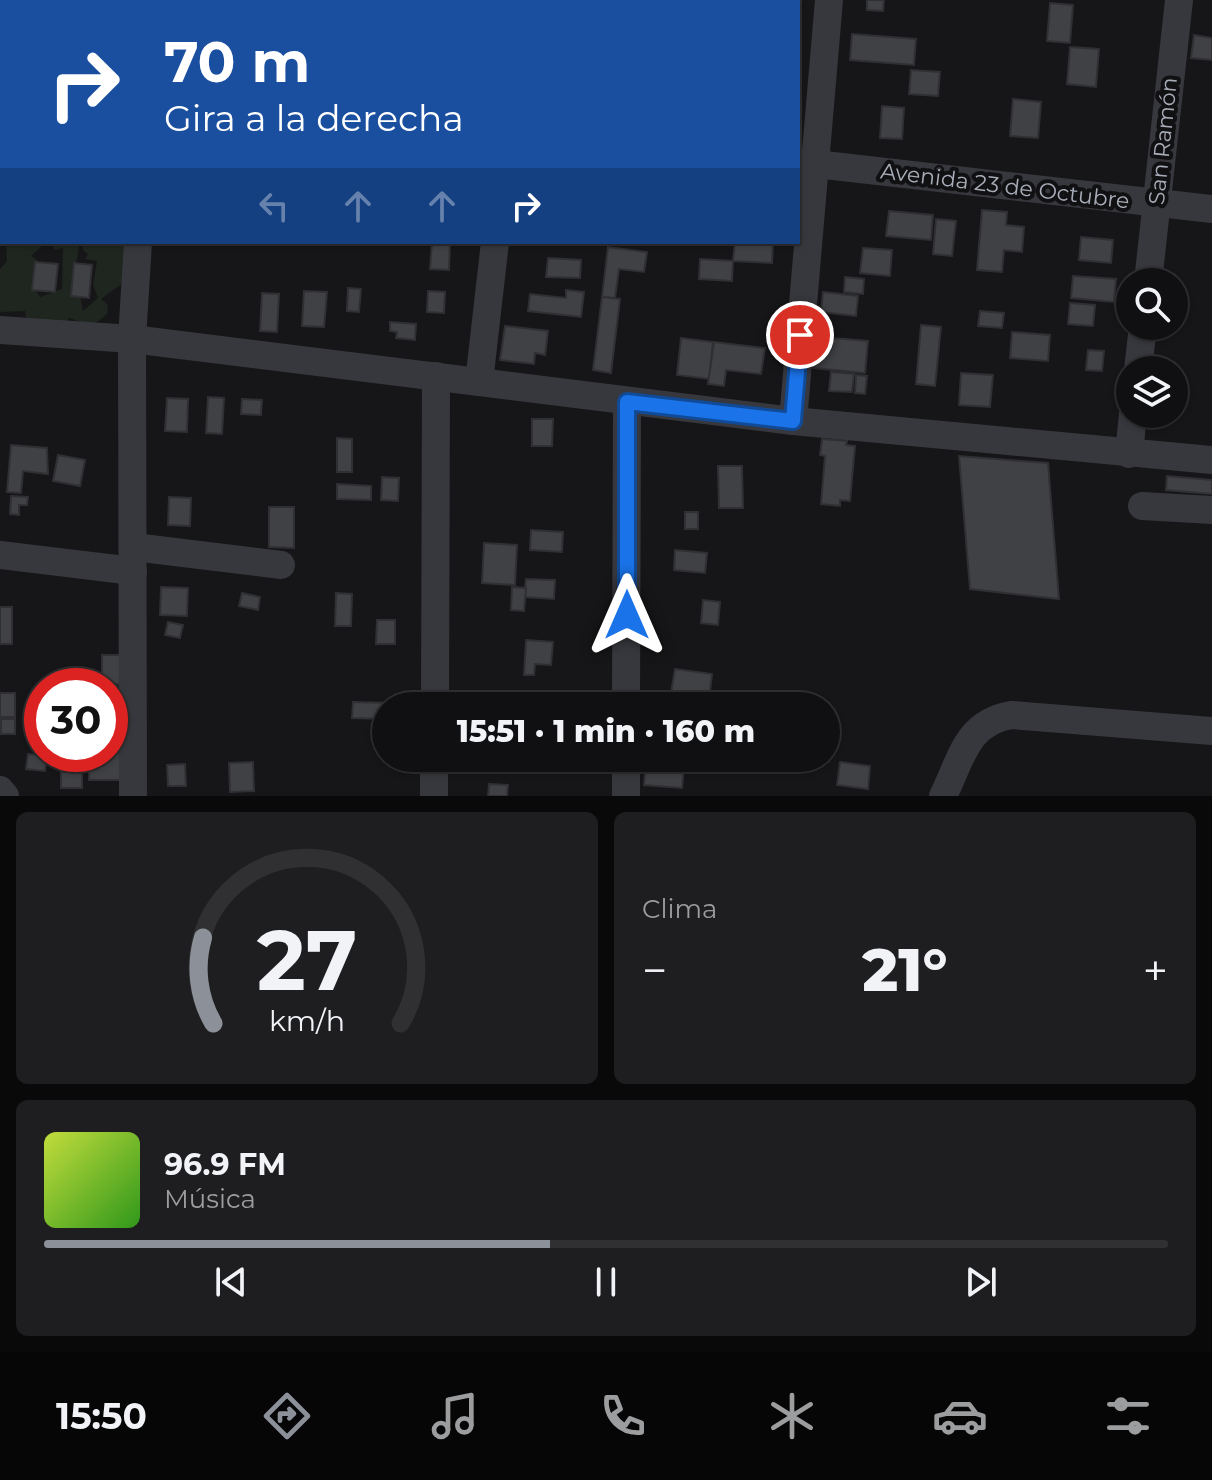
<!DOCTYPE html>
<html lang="es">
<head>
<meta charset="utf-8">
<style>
  :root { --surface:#101012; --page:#1e1e20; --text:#f1f3f6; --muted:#9c9d9f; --line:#303032; --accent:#8c9099 }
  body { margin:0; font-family:Montserrat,sans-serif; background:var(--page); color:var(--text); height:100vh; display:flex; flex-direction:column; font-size:30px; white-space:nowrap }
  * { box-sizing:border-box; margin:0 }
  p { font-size:26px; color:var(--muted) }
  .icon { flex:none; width:44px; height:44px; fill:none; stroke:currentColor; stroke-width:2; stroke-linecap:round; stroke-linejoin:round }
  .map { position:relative; height:796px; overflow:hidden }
  .panel { display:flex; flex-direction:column; gap:16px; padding:16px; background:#09090a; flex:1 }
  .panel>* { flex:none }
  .top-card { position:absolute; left:0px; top:0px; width:800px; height:244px; box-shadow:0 2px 6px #0004,0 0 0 2px var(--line); background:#1a4fa0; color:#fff; overflow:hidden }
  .buttons { position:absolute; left:1116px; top:268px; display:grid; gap:16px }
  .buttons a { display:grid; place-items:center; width:72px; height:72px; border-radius:50%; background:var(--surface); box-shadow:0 2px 6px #0004,0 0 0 2px var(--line); font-size:40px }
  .speed { position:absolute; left:24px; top:668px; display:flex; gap:16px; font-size:40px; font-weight:700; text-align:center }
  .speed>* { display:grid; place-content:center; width:104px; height:104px; border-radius:50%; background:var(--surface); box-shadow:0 2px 6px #0004,0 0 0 2px var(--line); line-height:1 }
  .speed .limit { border:12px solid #d22; background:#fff; color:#111 }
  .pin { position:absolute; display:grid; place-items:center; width:68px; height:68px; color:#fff; margin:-34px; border:4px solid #fff; border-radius:50%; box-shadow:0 2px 8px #0007 }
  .me { position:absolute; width:88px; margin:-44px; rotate:0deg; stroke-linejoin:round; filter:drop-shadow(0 0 6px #0008) }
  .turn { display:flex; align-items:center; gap:28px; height:168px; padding:0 32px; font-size:36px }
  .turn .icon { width:104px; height:104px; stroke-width:2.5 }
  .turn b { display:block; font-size:56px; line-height:68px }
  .lanes { display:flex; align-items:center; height:76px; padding:0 32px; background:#0003; justify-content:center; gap:40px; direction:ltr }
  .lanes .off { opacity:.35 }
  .big { font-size:60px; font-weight:800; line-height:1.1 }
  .panel .card { flex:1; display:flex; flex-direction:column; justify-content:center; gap:12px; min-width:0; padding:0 28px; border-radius:12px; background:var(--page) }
  .panel .dial { align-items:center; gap:0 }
  .dial svg { height:208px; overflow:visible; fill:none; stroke:var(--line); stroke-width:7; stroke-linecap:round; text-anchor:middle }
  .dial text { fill:var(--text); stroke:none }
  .song { display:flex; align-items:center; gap:24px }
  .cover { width:96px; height:96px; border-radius:12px; background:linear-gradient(135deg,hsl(70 70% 55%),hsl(110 70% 35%)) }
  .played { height:8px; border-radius:4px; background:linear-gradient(90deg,var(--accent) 45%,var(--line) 45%) }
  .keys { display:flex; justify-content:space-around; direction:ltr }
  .heat { display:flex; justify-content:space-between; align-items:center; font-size:44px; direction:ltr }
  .panel .tiles { flex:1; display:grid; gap:16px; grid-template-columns:1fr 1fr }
  .card:last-child { grid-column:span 2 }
  .trip { position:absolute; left:372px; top:692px; width:468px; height:80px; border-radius:40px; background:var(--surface); box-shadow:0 2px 6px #0004,0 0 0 2px var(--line); font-weight:800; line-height:80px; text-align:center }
  .tabs { display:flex; height:128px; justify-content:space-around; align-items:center; background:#060607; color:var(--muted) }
  .tabs .icon { width:56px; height:56px }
  .tabs .active { color:var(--accent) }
  .tabs b { font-size:36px; color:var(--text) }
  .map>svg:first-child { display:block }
</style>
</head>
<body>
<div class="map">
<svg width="1212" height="796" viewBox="0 0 1212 796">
  <rect width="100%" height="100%" fill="#161618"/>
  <path fill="#1e261f" d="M2 214V242H46L31 256 37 260 34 288 40 297 62 289 63 248 55 250 50 242H80L71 292 81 299 83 311 98 298 93 285 97 261 85 259 88 254 83 250 82 243 130 242 123 283 101 299 108 305 107 314 92 326 69 318 65 324 56 319 47 323 43 318 39 323 37 318 27 326 25 311 0 312V269L7 261 6 243 0 244Z"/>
  <g fill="#404145" stroke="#303034" stroke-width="2">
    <path d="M867 0H884L883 11 867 10Z"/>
    <path d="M1050 3 1073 5 1070 43 1047 41Z"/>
    <path d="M852 34 916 39 914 65 850 60Z"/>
    <path d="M1194 35 1212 38V60L1191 58Z"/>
    <path d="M1070 47 1099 49 1096 87 1067 84Z"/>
    <path d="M911 70 940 72 938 96 909 94Z"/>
    <path d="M1013 99 1041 102 1038 138 1010 136Z"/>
    <path d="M882 106 904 108 902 139 880 138Z"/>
    <path d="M982 210 1007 212 1006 225 1024 227 1022 252 1004 250 1002 272 977 270Z"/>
    <path d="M889 211 933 215 931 240 886 236Z"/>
    <path d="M936 219 956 221 952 256 933 254Z"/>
    <path d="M1081 237 1113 240 1111 263 1079 260Z"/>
    <path d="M432 242H450L449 270 430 269Z"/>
    <path d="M735 242H773L772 263 733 261Z"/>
    <path d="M608 247 647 252 644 272 619 269 615 298 602 297Z"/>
    <path d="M863 248 892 250 890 276 860 273Z"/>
    <path d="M548 258 581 260 580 278 546 277Z"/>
    <path d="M700 259 733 261 732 281 699 279Z"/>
    <path d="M35 262 58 264 55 292 32 290Z"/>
    <path d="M74 263 92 265 89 298 71 296Z"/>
    <path d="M1073 276 1116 279 1114 302 1071 298Z"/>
    <path d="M845 277 864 279 863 294 844 292Z"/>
    <path d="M348 288 361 289 359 312 347 311Z"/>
    <path d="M566 290 584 292 581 317 528 311 530 294 566 298Z"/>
    <path d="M304 291 327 292 324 327 302 326Z"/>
    <path d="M428 291 445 292 444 313 427 312Z"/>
    <path d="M823 292 858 296 856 316 821 312Z"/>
    <path d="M262 293 279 294 277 332 260 331Z"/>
    <path d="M602 297 620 299 611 373 593 370Z"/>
    <path d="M1070 303 1095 305 1093 326 1068 324Z"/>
    <path d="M980 311 1004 313 1002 328 978 326Z"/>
    <path d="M390 322 416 324 415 340 396 338 397 332 390 331Z"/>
    <path d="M921 325 941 327 935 386 916 384Z"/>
    <path d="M505 326 548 331 545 355 535 353 534 364 500 360Z"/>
    <path d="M1012 332 1050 335 1048 361 1010 358Z"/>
    <path d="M681 338 713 342 709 379 677 375Z"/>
    <path d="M833 338 868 341 865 373 813 368 814 348 831 350Z"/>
    <path d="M714 342 765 348 761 374 726 370 724 386 708 384Z"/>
    <path d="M1088 350 1104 351 1102 371 1086 370Z"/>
    <path d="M831 372 854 374 852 392 829 391Z"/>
    <path d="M961 373 993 375 990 407 959 405Z"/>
    <path d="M856 375 867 376 865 394 855 393Z"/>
    <path d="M208 397 224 398 222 434 206 433Z"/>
    <path d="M167 398 188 399 187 432 165 431Z"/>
    <path d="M242 399 262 400 261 415 241 414Z"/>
    <path d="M532 419H553L552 446H532Z"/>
    <path d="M337 438 352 439V472H337Z"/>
    <path d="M822 439 847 441 846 445 855 446 850 501 840 500V506L821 504 825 456 820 455Z"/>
    <path d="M11 445 47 448 48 474 23 471 21 493 7 492Z"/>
    <path d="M58 455 85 460 80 486 53 481Z"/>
    <path d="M959 456 1048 463 1059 599 970 589Z"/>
    <path d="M718 466H742L743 508H719Z"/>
    <path d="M1167 476 1212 480V494L1166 490Z"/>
    <path d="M382 477 399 478 398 501 381 500Z"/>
    <path d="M337 484 371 486V500L337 499Z"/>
    <path d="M11 496 28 497 27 505H19V515L10 514Z"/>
    <path d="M169 497 191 498 190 526 168 525Z"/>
    <path d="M269 507H294V548L269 547Z"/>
    <rect x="685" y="512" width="13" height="17"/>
    <path d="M531 530 563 532 562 552 530 550Z"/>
    <path d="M484 543 517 545 515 585 482 583Z"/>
    <path d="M675 550 707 553 705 573 674 570Z"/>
    <path d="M526 579 555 580 554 599 524 597Z"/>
    <path d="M161 587 188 588 187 616 160 615Z"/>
    <path d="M512 587 526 588 524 611 511 610Z"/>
    <path d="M242 593 260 597 258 610 239 606Z"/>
    <path d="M336 593 352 594 351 626H335Z"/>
    <path d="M703 600 720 602 718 625 701 623Z"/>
    <rect x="0" y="607" width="12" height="37"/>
    <path d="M377 620H395V644H376Z"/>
    <path d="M168 622 183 625 180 638 165 635Z"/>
    <path d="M526 640 553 642 551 665 535 664 534 675H524Z"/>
    <rect x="102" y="655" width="21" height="29"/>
    <path d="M675 669 712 674 709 699 671 693Z"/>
    <rect x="0" y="693" width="15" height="24"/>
    <path d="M524 694 553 695 552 706H524Z"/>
    <path d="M353 702 390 703 386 706V719L352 718Z"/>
    <rect x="1" y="719" width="14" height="15"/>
    <path d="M110 723H123V780H89V754H110Z"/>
    <path d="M28 754 47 756 45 771 26 769Z"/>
    <path d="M60 754H85L86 765H60Z"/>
    <path d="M253 762 254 791 230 792 229 763Z"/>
    <path d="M840 762 870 766 868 789 837 785Z"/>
    <path d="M646 763 684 766 682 788 644 785Z"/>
    <path d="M185 764 186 786H168L167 765Z"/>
    <path d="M82 771V788H61V772Z"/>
    <path d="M489 784 508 785 507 796H488Z"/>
  </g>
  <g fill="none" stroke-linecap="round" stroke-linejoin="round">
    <g stroke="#37383d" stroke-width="28">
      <path d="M155 2V0"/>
      <path d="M523 2V0"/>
      <path d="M798 162 1212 209"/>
      <path d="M1148 282 1179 0"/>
      <path d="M0 330 132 339 793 421 1212 460"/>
      <path d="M1138 370 1143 326"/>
      <path d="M479 382 495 242"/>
      <path d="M793 421 829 0"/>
      <path d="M1129 454 1133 414"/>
      <path d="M1142 506 1212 510"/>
      <path d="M134 547 281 565"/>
      <path d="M0 555 133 571"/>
      <path d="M435 706 436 376"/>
      <path d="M626 706 627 402"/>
      <path d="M0 790 5 796"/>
      <path d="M133 796 132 339 138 242"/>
      <path d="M434 796V758"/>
      <path d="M626 796V758"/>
      <path d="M943 796C962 758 966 723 1011 715L1212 731"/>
    </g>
  </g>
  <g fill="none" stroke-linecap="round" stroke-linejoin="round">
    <defs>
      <path id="route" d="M627 615V402L793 421 800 335"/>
    </defs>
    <use href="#route" stroke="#114b97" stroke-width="20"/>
    <use href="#route" stroke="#1a73e8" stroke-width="14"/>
  </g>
  <g text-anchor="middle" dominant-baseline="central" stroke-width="8" stroke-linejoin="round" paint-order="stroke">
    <g font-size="22" fill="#a8adb8" stroke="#111113">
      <text transform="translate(1163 141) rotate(-84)">San Ramón</text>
      <text transform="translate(1005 186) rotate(7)">Avenida 23 de Octubre</text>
    </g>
  </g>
</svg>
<div class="buttons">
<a><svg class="icon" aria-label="search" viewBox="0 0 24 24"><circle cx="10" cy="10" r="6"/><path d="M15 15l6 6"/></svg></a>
<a><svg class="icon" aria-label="layers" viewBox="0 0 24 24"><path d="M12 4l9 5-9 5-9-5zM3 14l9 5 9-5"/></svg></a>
</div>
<div class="speed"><div class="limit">30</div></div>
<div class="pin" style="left:800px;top:335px;background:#d93025"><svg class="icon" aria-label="arrive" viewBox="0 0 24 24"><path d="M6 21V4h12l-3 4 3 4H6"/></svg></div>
<svg class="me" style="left:627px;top:615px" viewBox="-20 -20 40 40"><path d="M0-17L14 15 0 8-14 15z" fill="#1a73e8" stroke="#fff" stroke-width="4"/></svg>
<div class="trip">15:51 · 1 min · 160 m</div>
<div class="top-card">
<div class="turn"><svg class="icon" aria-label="right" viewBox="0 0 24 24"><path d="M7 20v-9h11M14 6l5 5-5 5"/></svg><div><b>70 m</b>Gira a la derecha</div></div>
<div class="lanes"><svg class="icon off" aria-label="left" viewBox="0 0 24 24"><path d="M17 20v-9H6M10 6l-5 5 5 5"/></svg><svg class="icon off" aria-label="ahead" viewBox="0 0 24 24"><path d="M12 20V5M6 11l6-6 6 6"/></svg><svg class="icon off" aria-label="ahead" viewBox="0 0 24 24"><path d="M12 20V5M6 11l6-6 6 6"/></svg><svg class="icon" aria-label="right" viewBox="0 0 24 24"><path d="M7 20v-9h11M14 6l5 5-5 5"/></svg></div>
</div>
</div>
<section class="panel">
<div class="tiles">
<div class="card dial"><svg viewBox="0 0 100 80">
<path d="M14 69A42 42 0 1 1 86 69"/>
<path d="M14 69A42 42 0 0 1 10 36" stroke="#8c9099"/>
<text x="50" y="56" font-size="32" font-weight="700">27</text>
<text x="50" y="72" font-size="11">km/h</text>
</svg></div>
<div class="card"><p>Clima</p>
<div class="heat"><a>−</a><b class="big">21°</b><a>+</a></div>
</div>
<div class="card">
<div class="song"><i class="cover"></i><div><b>96.9 FM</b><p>Música</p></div></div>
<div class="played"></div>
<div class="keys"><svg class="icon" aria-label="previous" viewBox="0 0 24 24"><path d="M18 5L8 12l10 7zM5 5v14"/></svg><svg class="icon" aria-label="pause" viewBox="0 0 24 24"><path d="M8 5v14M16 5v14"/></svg><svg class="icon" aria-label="next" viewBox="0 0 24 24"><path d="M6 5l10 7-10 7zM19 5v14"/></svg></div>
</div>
</div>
</section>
<nav class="tabs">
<b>15:50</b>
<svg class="icon active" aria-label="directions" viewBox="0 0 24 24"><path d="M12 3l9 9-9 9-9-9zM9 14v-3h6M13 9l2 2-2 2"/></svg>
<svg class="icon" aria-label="music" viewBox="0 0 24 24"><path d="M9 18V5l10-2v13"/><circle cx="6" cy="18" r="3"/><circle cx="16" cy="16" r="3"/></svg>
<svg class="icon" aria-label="phone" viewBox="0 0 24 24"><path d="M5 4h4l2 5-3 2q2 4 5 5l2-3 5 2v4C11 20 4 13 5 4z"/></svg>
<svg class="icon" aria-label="climate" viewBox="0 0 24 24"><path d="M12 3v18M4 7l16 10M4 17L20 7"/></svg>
<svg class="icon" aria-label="car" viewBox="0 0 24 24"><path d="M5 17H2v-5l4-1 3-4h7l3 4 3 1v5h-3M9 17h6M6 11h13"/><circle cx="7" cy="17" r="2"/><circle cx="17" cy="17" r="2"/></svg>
<svg class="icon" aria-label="filters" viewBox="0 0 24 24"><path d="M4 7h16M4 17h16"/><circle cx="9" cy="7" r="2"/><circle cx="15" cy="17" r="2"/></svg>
</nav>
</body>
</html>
